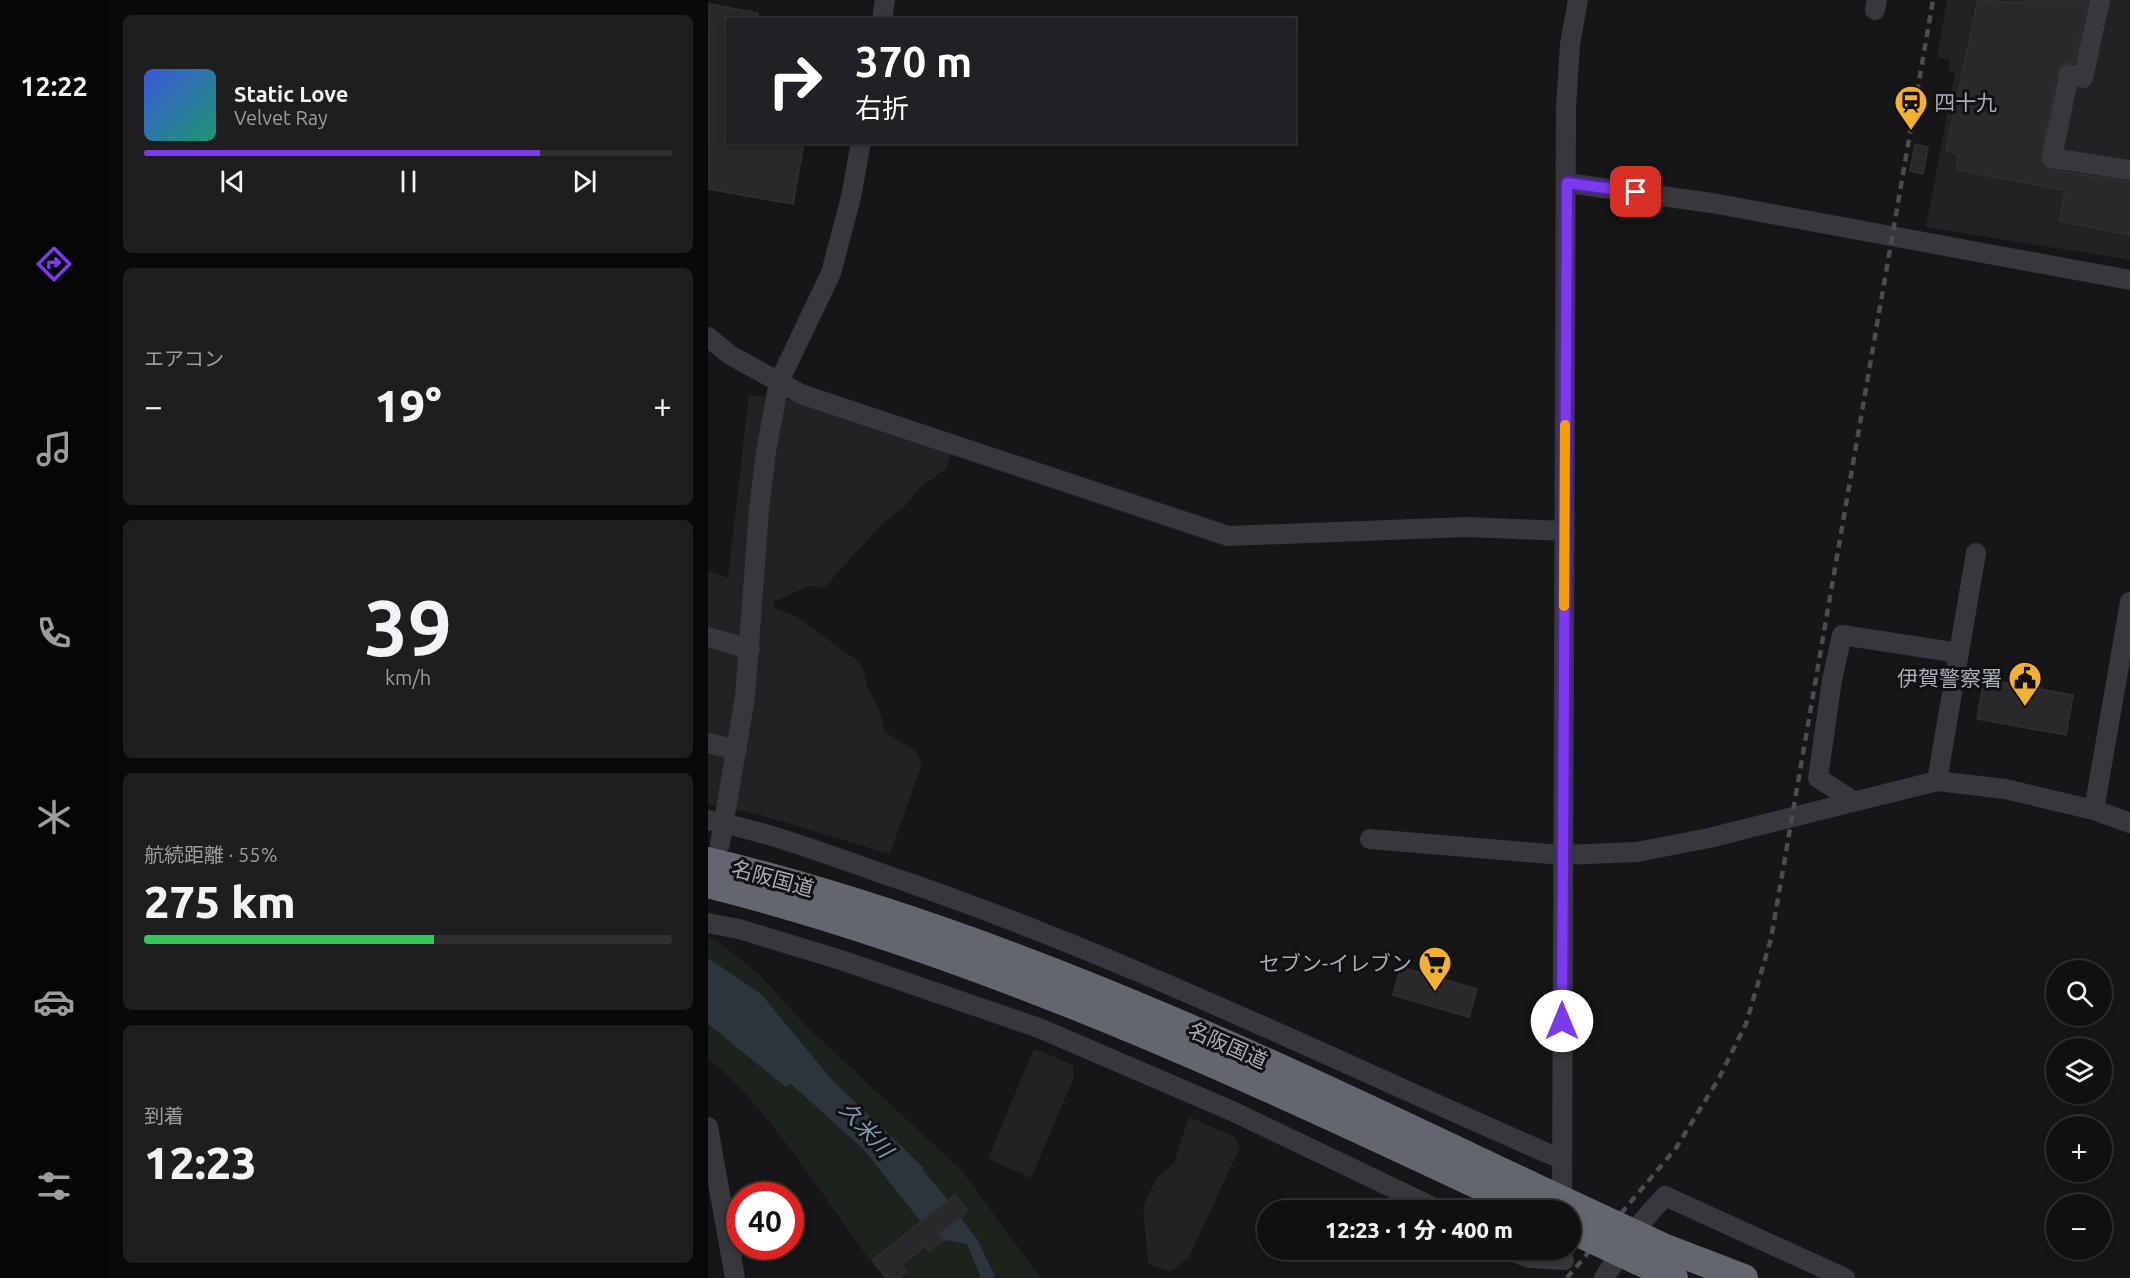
<!DOCTYPE html>
<html lang="ja">
<head>
<meta charset="utf-8">
<style>
  :root { --surface:#101012; --page:#1e1e20; --text:#f1f3f6; --muted:#9c9d9f; --line:#303032; --accent:#7c3aed }
  body { margin:0; font-family:Ubuntu,"Noto Sans JP",sans-serif; background:var(--page); color:var(--text); height:100vh; display:flex; flex-direction:column; font-size:22px; white-space:nowrap }
  * { box-sizing:border-box; margin:0 }
  p { font-size:20px; color:var(--muted) }
  .icon { flex:none; width:33px; height:33px; fill:none; stroke:currentColor; stroke-width:2; stroke-linecap:round; stroke-linejoin:round }
  .map { position:relative; flex:1; overflow:hidden }
  .sheet { display:flex; flex-direction:column; gap:15px; padding:15px; background:#09090a; width:600px }
  .sheet>* { flex:none }
  .banner { position:absolute; left:18px; top:18px; width:570px; height:126px; border-radius:0px; box-shadow:0 3px 9px #0003,0 0 0 2px var(--line); background:#202124; color:#fff; overflow:hidden }
  .tools { position:absolute; left:1338px; top:960px; display:grid; gap:12px }
  .tools a { display:grid; place-items:center; width:66px; height:66px; border-radius:50%; background:var(--surface); box-shadow:0 3px 9px #0003,0 0 0 2px var(--line); font-size:30px }
  .speed { position:absolute; left:18px; top:1182px; display:flex; gap:12px; font-size:30px; font-weight:700; text-align:center }
  .speed>* { display:grid; place-content:center; width:78px; height:78px; border-radius:50%; background:var(--surface); box-shadow:0 3px 9px #0003,0 0 0 2px var(--line); line-height:1 }
  .speed .limit { border:9px solid #d22; background:#fff; color:#111 }
  .pin { position:absolute; display:grid; place-items:center; width:51px; height:51px; color:#fff; margin:-26px; border-radius:12px; box-shadow:0 3px 9px #0006 }
  .me { position:absolute; width:66px; margin:-33px; rotate:0deg; stroke-linejoin:round; filter:drop-shadow(0 0 4px #0008) }
  .turn { display:flex; align-items:center; gap:21px; height:126px; padding:0 30px; font-size:27px }
  .turn .icon { width:78px; height:78px; stroke-width:2.5 }
  .turn b { display:block; font-size:42px; line-height:51px }
  .big { font-size:45px; font-weight:800; line-height:1.1 }
  .sheet .card { flex:1; display:flex; flex-direction:column; justify-content:center; gap:9px; min-width:0; padding:0 21px; border-radius:9px; background:var(--page) }
  .sheet .dial { align-items:center; gap:0 }
  .dial b { font-size:78px; line-height:1 }
  .song { display:flex; align-items:center; gap:18px }
  .cover { width:72px; height:72px; border-radius:9px; background:linear-gradient(135deg,hsl(230 70% 55%),hsl(160 70% 35%)) }
  .played { height:6px; border-radius:3px; background:linear-gradient(90deg,var(--accent) 75%,var(--line) 75%) }
  .keys { display:flex; justify-content:space-around; direction:ltr }
  .heat { display:flex; justify-content:space-between; align-items:center; font-size:33px; direction:ltr }
  .charge { height:9px; border-radius:4px; background:linear-gradient(90deg,#34c759 55%,var(--line) 0) }
  .trip { position:absolute; left:549px; top:1200px; width:324px; height:60px; border-radius:30px; background:var(--surface); box-shadow:0 3px 9px #0003,0 0 0 2px var(--line); font-weight:800; line-height:60px; text-align:center }
  main { display:flex; flex:1; min-height:0 }
  .dock { display:flex; flex-direction:column; width:108px; justify-content:space-around; align-items:center; background:#060607; color:var(--muted) }
  .dock .icon { width:42px; height:42px }
  .dock .selected { color:var(--accent) }
  .dock b { font-size:27px; color:var(--text) }
  .map>svg:first-child { display:block }
</style>
</head>
<body>
<main>
<nav class="dock">
<b>12:22</b>
<svg class="icon selected" aria-label="directions" viewBox="0 0 24 24"><path d="M12 3l9 9-9 9-9-9zM9 14v-3h6M13 9l2 2-2 2"/></svg>
<svg class="icon" aria-label="music" viewBox="0 0 24 24"><path d="M9 18V5l10-2v13"/><circle cx="6" cy="18" r="3"/><circle cx="16" cy="16" r="3"/></svg>
<svg class="icon" aria-label="phone" viewBox="0 0 24 24"><path d="M5 4h4l2 5-3 2q2 4 5 5l2-3 5 2v4C11 20 4 13 5 4z"/></svg>
<svg class="icon" aria-label="climate" viewBox="0 0 24 24"><path d="M12 3v18M4 7l16 10M4 17L20 7"/></svg>
<svg class="icon" aria-label="car" viewBox="0 0 24 24"><path d="M5 17H2v-5l4-1 3-4h7l3 4 3 1v5h-3M9 17h6M6 11h13"/><circle cx="7" cy="17" r="2"/><circle cx="17" cy="17" r="2"/></svg>
<svg class="icon" aria-label="filters" viewBox="0 0 24 24"><path d="M4 7h16M4 17h16"/><circle cx="9" cy="7" r="2"/><circle cx="15" cy="17" r="2"/></svg>
</nav>
<section class="sheet">
<div class="card">
<div class="song"><i class="cover"></i><div><b>Static Love</b><p>Velvet Ray</p></div></div>
<div class="played"></div>
<div class="keys"><svg class="icon" aria-label="previous" viewBox="0 0 24 24"><path d="M18 5L8 12l10 7zM5 5v14"/></svg><svg class="icon" aria-label="pause" viewBox="0 0 24 24"><path d="M8 5v14M16 5v14"/></svg><svg class="icon" aria-label="next" viewBox="0 0 24 24"><path d="M6 5l10 7-10 7zM19 5v14"/></svg></div>
</div>
<div class="card"><p>エアコン</p>
<div class="heat"><a>−</a><b class="big">19°</b><a>+</a></div>
</div>
<div class="card dial"><b>39</b><p>km/h</p></div>
<div class="card"><p>航続距離 · 55%</p><b class="big">275 km</b><div class="charge"></div></div>
<div class="card"><p>到着</p><b class="big">12:23</b></div>
</section>
<div class="map">
<svg width="1422" height="1278" viewBox="0 0 1422 1278">
  <rect width="100%" height="100%" fill="#161618"/>
  <g fill="#222225">
    <path d="M1239 0H1422V260L1218 227 1247 73 1240 71 1242 60 1229 57Z"/>
    <path d="M41 395 95 402 244 451 238 469 214 486 197 506 171 527 116 588 101 586 67 601 66 608 88 616 148 660 155 668 159 687 171 709 177 732 207 751 214 764 182 854 52 815 0 804V571L20 578Z"/>
    <path d="M326 1048 365 1065 366 1077 323 1178 285 1161 281 1156Z"/>
    <path d="M481 1117 527 1137 532 1147 481 1257 463 1272 440 1264 435 1207 448 1179 466 1163Z"/>
  </g>
  <g fill="#1c231d">
    <path d="M0 937 11 942 52 975 99 1027 253 1170 333 1278H288L269 1239 252 1217 259 1211 247 1195 240 1200 215 1170 0 958Z"/>
    <path d="M0 1024 78 1086 82 1082 156 1150 213 1222 165 1259 179 1278H176C119 1207 71 1117 0 1058Z"/>
    <path d="M236 1240 259 1244 273 1278H191L198 1272 193 1265 217 1246 221 1251Z"/>
  </g>
  <g fill="#2c353c">
    <path d="M0 958 53 994 124 1080 216 1168 215 1170 240 1200 213 1222 156 1150 82 1083 78 1087 0 1024Z"/>
    <path d="M252 1217 269 1239 288 1278H273L259 1244 236 1240 231 1234Z"/>
  </g>
  <g fill="#29292c" stroke="#303034" stroke-width="1.5">
    <path d="M1270 0 1315 3V0H1380L1366 63H1357L1349 72 1333 161 1342 170 1422 182V235L1352 221 1357 190 1248 170 1251 155 1238 150Z"/>
    <path d="M1 4 50 13V20H20V142H96L85 204 0 189Z"/>
    <path d="M1207 144 1220 147 1215 174 1202 171Z"/>
    <path d="M1276 679 1365 695 1358 735 1269 719Z"/>
    <path d="M693 967 769 989 761 1017 685 995Z"/>
    <path d="M247 1195 259 1211 231 1234 236 1240 221 1251 217 1246 193 1265 198 1272 191 1278H179L165 1260Z"/>
  </g>
  <g fill="none" stroke-linecap="round" stroke-linejoin="round">
    <g stroke="#37383d" stroke-width="20">
      <path d="M1392 0 1375 78 1361 74 1344 158 1422 170"/>
      <path d="M1167 10 1169 0"/>
      <path d="M174 20 177 0"/>
      <path d="M859 183 1004 203 1422 280"/>
      <path d="M0 337 22 355 93 394 520 536 759 527 857 531"/>
      <path d="M0 637 42 649"/>
      <path d="M0 743 29 750"/>
      <path d="M1229 781 1268 553"/>
      <path d="M1145 801 1110 778 1124 680 1134 635 1251 653"/>
      <path d="M1386 810 1422 602"/>
      <path d="M0 820C71 834 139 862 207 885 428 962 638 1066 853 1159"/>
      <path d="M662 839 854 855 929 852 1001 838 1229 781 1297 789 1386 810 1422 823"/>
      <path d="M12 844 37 697 51 510 58 452 71 382 123 273 143 197 153 142"/>
      <path d="M0 923 31 929 136 961 331 1028 524 1111 731 1210"/>
      <path d="M0 1127 27 1278"/>
      <path d="M854 1210 858 108 862 44 870 0"/>
      <path d="M800 1250 821 1258 856 1260"/>
      <path d="M896 1278 931 1225 957 1196 1137 1278"/>
    </g>
    <g stroke="#63666e" stroke-width="28">
      <path d="M0 861C288 931 556 1058 822 1185"/>
      <path d="M0 884C288 957 555 1084 823 1210"/>
      <path d="M955 1247 1036 1278"/>
      <path d="M945 1268 966 1278"/>
    </g>
    <path stroke="#4a4c52" stroke-width="4.5" stroke-dasharray="8 6" stroke-linecap="butt" d="M859 1278 968 1148 1010 1080 1038 1024 1063 939 1225 0"/>
    <g stroke="#63666e" stroke-width="28">
      <path d="M822 1185 955 1247"/>
      <path d="M862 1229 945 1268"/>
    </g>
  </g>
  <g fill="none" stroke-linecap="round" stroke-linejoin="round">
    <defs>
      <path id="route" d="M854 1021 859 183 928 192"/>
    </defs>
    <use href="#route" stroke="#51269a" stroke-width="15"/>
    <use href="#route" stroke="#7c3aed" stroke-width="10"/>
    <path stroke="#f59e0b" stroke-width="10" d="M856 606 857 425"/>
  </g>
  <defs>
    <symbol id="station-pin" viewBox="-11 -11 22 30"><path d="M0 17L-7.5 6A9.5 9.5 0 1 1 7.5 6Z" fill="#f2b134" stroke="#111113"/><path d="M-3-6H3Q5-6 5-4V2Q5 4 3 4L4.5 6H3L1.5 4h-3L-3 6H-4.5L-3 4Q-5 4-5 2V-4Q-5-6-3-6ZM-3.5-4v3h7v-3ZM-3.5 1v1.5H-2V1ZM2 1v1.5H3.5V1Z" fill="#111"/></symbol>
    <symbol id="civic-pin" viewBox="-11 -11 22 30"><path d="M0 17L-7.5 6A9.5 9.5 0 1 1 7.5 6Z" fill="#f2b134" stroke="#111113"/><path d="M-.6-6.5H3V-4.5H.6V-3L4-1V1h2V6H-6V1h2V-1L-.6-3ZM-1.2 2.5V6h2.4V2.5Z" fill="#111"/></symbol>
    <symbol id="supermarket-pin" viewBox="-11 -11 22 30"><path d="M0 17L-7.5 6A9.5 9.5 0 1 1 7.5 6Z" fill="#f2b134" stroke="#111113"/><path d="M-6-5.5h2.5l.6 2H6L4.5 2H-2.5L-4.4-4H-6ZM-1.5 3.2a1.3 1.3 0 1 0 .1 0ZM3 3.2a1.3 1.3 0 1 0 .1 0Z" fill="#111"/></symbol>
  </defs>
  <g fill-rule="evenodd">
    <use href="#station-pin" x="1184" y="83" width="38" height="52"/>
    <use href="#civic-pin" x="1298" y="659" width="38" height="52"/>
    <use href="#supermarket-pin" x="708" y="944" width="38" height="52"/>
  </g>
  <g text-anchor="middle" dominant-baseline="central" stroke-width="6" stroke-linejoin="round" paint-order="stroke">
    <g font-size="21" fill="#a8adb8" stroke="#111113" text-anchor="end">
      <text x="1226" y="102" text-anchor="start">四十九</text>
      <text x="1294" y="678">伊賀警察署</text>
      <text x="704" y="963">セブン-イレブン</text>
    </g>
    <g font-size="21" fill="#a8adb8" stroke="#111113">
      <text transform="translate(65 878) rotate(15)">名阪国道</text>
      <text transform="translate(520 1045) rotate(24)">名阪国道</text>
    </g>
    <g font-size="22" font-style="italic" fill="#7f9bb3" stroke="#111113">
      <text transform="translate(159 1129) rotate(48)">久米川</text>
    </g>
  </g>
</svg>
<div class="tools">
<a><svg class="icon" aria-label="search" viewBox="0 0 24 24"><circle cx="10" cy="10" r="6"/><path d="M15 15l6 6"/></svg></a>
<a><svg class="icon" aria-label="layers" viewBox="0 0 24 24"><path d="M12 4l9 5-9 5-9-5zM3 14l9 5 9-5"/></svg></a>
<a>+</a>
<a>−</a>
</div>
<div class="speed"><div class="limit">40</div></div>
<div class="pin" style="left:928px;top:192px;background:#d93025"><svg class="icon" aria-label="arrive" viewBox="0 0 24 24"><path d="M6 21V4h12l-3 4 3 4H6"/></svg></div>
<svg class="me" style="left:854px;top:1021px" viewBox="-20 -20 40 40"><circle r="19" fill="#fff"/><path d="M0-13L10 11 0 6-10 11z" fill="#7c3aed"/></svg>
<div class="trip">12:23 · 1 分 · 400 m</div>
<div class="banner">
<div class="turn"><svg class="icon" aria-label="right" viewBox="0 0 24 24"><path d="M7 20v-9h11M14 6l5 5-5 5"/></svg><div><b>370 m</b>右折</div></div>
</div>
</div>
</main>
</body>
</html>
